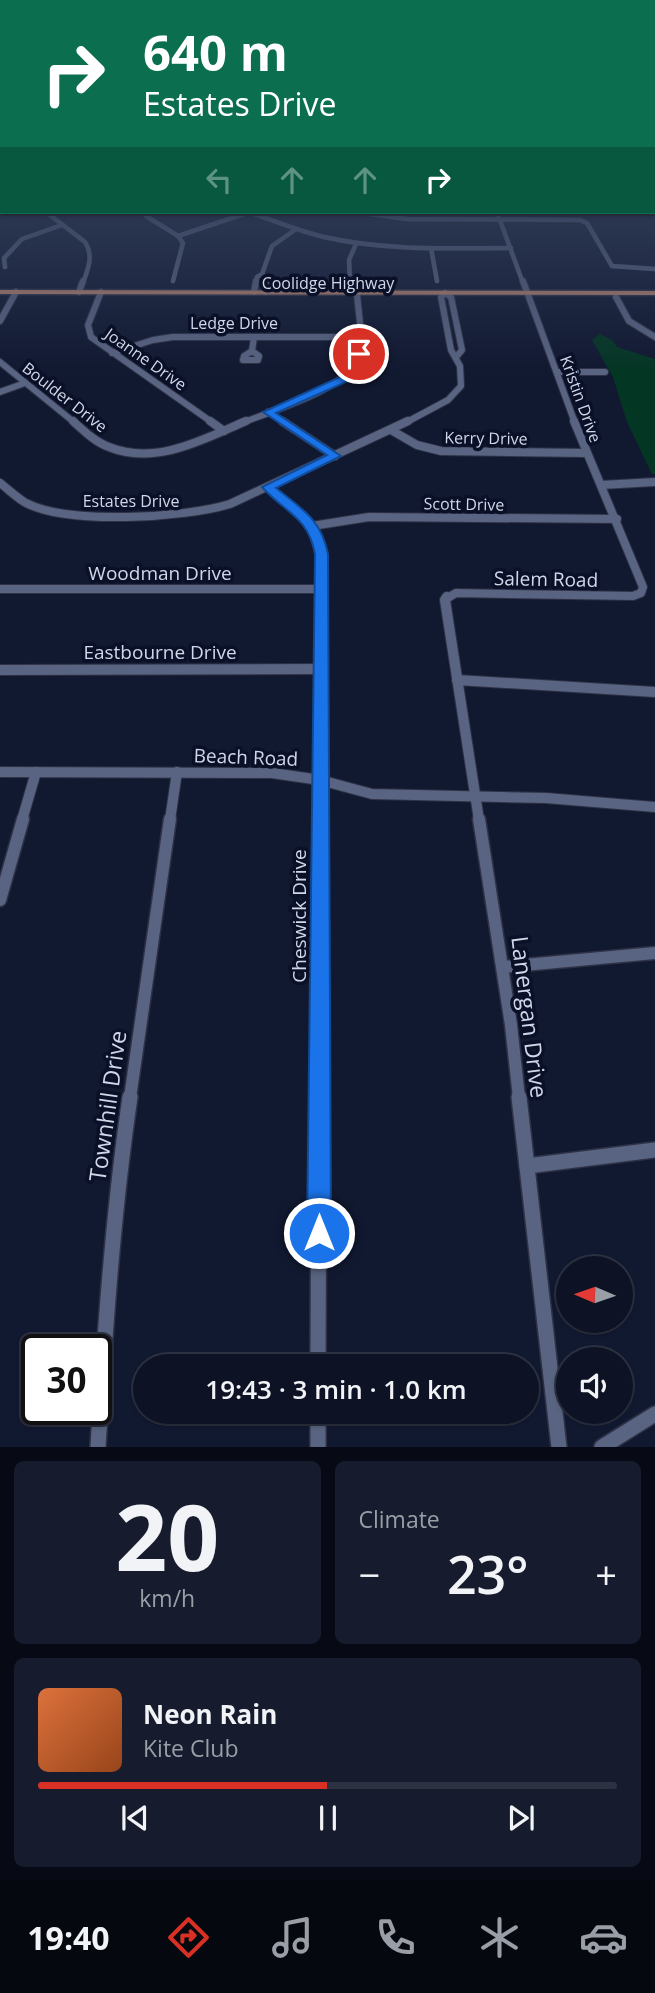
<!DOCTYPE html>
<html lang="en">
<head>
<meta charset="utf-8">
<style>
  :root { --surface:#0d1325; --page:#161c2d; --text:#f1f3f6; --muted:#9a9ea7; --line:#2d3242; --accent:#d93025 }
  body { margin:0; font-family:"Open Sans",sans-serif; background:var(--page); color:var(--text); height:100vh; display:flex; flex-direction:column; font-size:26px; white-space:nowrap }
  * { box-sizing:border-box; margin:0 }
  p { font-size:23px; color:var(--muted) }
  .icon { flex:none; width:38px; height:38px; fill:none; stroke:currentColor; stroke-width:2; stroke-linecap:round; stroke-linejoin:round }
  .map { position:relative; height:1447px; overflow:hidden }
  .side { display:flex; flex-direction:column; gap:14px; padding:14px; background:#070a14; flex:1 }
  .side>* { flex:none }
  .hud { position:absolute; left:0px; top:0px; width:656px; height:214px; box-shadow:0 2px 5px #0004,0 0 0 2px var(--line); background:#0b6e4f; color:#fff; overflow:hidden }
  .needle { width:46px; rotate:272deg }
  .buttons { position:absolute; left:556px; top:1256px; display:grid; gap:14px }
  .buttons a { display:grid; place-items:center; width:77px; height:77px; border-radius:50%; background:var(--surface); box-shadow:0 2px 5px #0004,0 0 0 2px var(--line); font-size:35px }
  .speed { position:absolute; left:21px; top:1334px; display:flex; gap:14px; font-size:35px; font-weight:700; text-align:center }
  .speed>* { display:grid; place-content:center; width:91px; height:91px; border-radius:50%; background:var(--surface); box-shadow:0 2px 5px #0004,0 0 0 2px var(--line); line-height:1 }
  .speed .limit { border:4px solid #111; border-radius:10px; background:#fff; color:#111 }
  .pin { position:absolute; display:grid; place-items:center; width:60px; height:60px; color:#fff; margin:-30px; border:4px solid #fff; border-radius:50%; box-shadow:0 2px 7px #0007 }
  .me { position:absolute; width:77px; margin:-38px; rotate:0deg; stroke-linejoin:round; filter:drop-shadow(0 0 5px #0008) }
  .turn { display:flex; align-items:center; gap:24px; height:147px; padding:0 28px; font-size:32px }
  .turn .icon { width:91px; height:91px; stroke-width:2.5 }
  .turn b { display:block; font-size:49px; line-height:60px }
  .lanes { display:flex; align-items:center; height:66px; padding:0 28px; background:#0003; justify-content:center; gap:35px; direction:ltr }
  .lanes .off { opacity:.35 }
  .big { font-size:52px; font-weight:600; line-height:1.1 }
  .side .tile { flex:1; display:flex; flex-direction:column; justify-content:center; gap:10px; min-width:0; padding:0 24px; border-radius:10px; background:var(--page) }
  .side .dial { align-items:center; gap:0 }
  .dial b { font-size:91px; line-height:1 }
  .song { display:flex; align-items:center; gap:21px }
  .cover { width:84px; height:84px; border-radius:10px; background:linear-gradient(135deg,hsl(20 70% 55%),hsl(20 70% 35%)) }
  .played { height:7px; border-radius:4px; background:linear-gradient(90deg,var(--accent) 50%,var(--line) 50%) }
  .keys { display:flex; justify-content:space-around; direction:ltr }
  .heat { display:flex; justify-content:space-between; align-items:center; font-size:38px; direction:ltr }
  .side .tiles { flex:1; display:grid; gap:14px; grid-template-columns:1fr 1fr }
  .tile:last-child { grid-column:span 2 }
  .trip { position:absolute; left:133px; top:1354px; width:406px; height:70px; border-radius:35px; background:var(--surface); box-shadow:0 2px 5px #0004,0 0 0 2px var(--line); font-weight:600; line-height:70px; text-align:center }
  .dock { display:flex; height:112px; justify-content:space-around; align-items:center; background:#05080f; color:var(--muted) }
  .dock .icon { width:49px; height:49px }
  .dock .current { color:var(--accent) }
  .dock b { font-size:32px; color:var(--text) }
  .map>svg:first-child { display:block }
</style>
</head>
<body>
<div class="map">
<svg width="655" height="1447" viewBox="0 0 655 1447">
  <rect width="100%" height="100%" fill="#111931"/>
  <path fill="#043624" d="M600 334 612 340 617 347 655 359V474H652L627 422 613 377 592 340Z"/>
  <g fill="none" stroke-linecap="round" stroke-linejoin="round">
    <defs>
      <g id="minor-far5">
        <path d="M0 188 2 185"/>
        <path d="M46 212 85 242C94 256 88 269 83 283"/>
        <path d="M248 212C273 220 298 231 324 237 386 251 449 248 511 248"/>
        <path d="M355 212 407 219 580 220 587 223 612 266 655 269"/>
        <path d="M497 212 523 283"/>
        <path d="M146 216 178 236 183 243 173 281"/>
        <path d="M178 236 250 212"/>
        <path d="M431 248 437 281"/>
        <path d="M5 267 4 258 22 239 62 225"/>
        <path d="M262 274 267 278 266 283"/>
        <path d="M350 281 349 260 356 244"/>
        <path d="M256 283 257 277 262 274 272 246 296 229"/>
      </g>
      <g id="minor-far4">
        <path d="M523 281 575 423"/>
        <path d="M79 292 83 281"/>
        <path d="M101 292 88 325 91 337 213 423"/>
        <path d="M254 292 256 281"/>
        <path d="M265 292 267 281"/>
        <path d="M445 293 451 297 462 350 457 356"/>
        <path d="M616 297 629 321 655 337"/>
        <path d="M0 321 16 292"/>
        <path d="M252 351 259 356 258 360H243L244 356Z"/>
        <path d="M252 351 254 337"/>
        <path d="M112 353 153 340 173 337H359"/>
        <path d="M0 362 75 423"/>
        <path d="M557 372H605"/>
        <path d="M0 392 25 383"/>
        <path d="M268 412 285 423"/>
        <path d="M242 423C273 410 347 390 358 357 364 337 358 313 357 292"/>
        <path d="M405 423 448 400 461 386 460 366 451 350 441 297 445 293"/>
      </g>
      <g id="minor-far3">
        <path d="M73 421C84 431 95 442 109 447 156 466 204 439 246 421"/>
        <path d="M210 421 224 431"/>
        <path d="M282 421 335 456"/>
        <path d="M391 430 417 445 441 451 586 453"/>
        <path d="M0 483C8 489 17 498 26 503 69 525 184 518 230 504L408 421"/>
        <path d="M601 485 655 482"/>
        <path d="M268 487C319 527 321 536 321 599"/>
        <path d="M312 526 369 517 617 519"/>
        <path d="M0 589H320"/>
        <path d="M446 599 456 593 633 596 641 593 643 587 574 421"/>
      </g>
      <g id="minor-far2">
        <path d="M447 597 445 600 479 820"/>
        <path d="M0 670 320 669"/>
        <path d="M457 680 655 692"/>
        <path d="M0 772 272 773 320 780 372 794 546 798 655 807"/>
        <path d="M22 820 36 772"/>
        <path d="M170 820 177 772"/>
        <path d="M320 820 321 597"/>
      </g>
      <g id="minor-far1">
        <path d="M479 819 511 1025 519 1098"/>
        <path d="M0 900 23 819"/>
        <path d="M503 967 655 953"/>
        <path d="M130 1098 170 819"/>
        <path d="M319 1098 320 819"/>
      </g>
      <g id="minor">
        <path d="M519 1097 559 1447"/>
        <path d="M527 1166 655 1150"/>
        <path d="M318 1367 319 1097"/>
        <path d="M318 1412V1447"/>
        <path d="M98 1447C105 1329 113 1213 130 1097"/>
        <path d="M602 1447 655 1414"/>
      </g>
      <path id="major" d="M0 290 655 291V295L0 294Z"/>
    </defs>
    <use href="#minor-far5" stroke="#2f3246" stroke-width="5"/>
    <use href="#minor-far4" stroke="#2f3246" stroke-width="8"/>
    <use href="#minor-far3" stroke="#2f3246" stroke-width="10"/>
    <use href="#minor-far2" stroke="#2f3246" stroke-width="12"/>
    <use href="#minor-far1" stroke="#2f3246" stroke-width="15"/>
    <use href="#minor" stroke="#2f3246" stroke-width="18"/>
    <use href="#major" stroke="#2f3246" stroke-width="3"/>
    <use href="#minor-far5" stroke="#586481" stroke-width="4.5"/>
    <use href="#minor-far4" stroke="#586481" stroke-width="6"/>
    <use href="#minor-far3" stroke="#586481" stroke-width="8"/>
    <use href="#minor-far2" stroke="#586481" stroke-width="10"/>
    <use href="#minor-far1" stroke="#586481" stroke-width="12"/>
    <use href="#minor" stroke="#586481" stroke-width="15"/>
    <use href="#major" fill="#ba856d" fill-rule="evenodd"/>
  </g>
  <linearGradient id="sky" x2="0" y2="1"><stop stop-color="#090e1b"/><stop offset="0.46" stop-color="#323e5a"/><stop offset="1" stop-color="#323e5a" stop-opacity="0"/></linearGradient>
  <rect width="655" height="373" fill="url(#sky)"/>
  <path fill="#1a73e8" stroke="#114b97" stroke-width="2" d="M356 352 364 354 360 369 346 382 276 413 341 456 276 488C302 509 321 519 328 554L331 1233 328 1242 319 1245 310 1242 307 1233 315 554C308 516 285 513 262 487L327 455 263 412 338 378 350 368Z"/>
  <g text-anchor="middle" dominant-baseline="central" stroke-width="7" stroke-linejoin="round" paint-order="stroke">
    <g font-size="16" fill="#d0d7e8" stroke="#091027">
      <text x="328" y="283">Coolidge Highway</text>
      <text x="234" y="323">Ledge Drive</text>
      <text transform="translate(146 359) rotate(35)">Joanne Drive</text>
      <text transform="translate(65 397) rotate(38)">Boulder Drive</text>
      <text transform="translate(581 399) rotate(70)">Kristin Drive</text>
      <text transform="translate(486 438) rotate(1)">Kerry Drive</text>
      <text x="131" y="501">Estates Drive</text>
      <text transform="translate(464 504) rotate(1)">Scott Drive</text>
    </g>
    <g font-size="19" fill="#d0d7e8" stroke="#091027">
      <text x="160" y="573">Woodman Drive</text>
      <text transform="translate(546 579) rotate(1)">Salem Road</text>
      <text x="160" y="652">Eastbourne Drive</text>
      <text transform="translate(246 757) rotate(2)">Beach Road</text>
      <text transform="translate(299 916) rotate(-90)">Cheswick Drive</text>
    </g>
    <g font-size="23" fill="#d0d7e8" stroke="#091027">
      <text transform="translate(530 1017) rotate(83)">Lanergan Drive</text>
      <text transform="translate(107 1106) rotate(-82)">Townhill Drive</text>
    </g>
  </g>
</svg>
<div class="buttons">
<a><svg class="needle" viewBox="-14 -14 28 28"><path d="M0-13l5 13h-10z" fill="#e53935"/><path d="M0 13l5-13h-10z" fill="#9a9ea7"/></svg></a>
<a><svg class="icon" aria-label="sound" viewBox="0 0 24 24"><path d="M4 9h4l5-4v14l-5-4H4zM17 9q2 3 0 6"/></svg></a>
</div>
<div class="speed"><div class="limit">30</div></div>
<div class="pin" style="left:359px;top:354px;background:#d93025"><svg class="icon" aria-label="arrive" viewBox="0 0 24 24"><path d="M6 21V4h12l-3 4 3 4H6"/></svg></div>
<svg class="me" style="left:319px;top:1233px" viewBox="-20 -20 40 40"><circle r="17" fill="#1a73e8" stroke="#fff" stroke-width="3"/><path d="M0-11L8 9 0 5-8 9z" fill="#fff"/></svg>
<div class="trip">19:43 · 3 min · 1.0 km</div>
<div class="hud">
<div class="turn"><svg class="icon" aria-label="right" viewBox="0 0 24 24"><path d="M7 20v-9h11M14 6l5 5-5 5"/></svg><div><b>640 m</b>Estates Drive</div></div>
<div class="lanes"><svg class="icon off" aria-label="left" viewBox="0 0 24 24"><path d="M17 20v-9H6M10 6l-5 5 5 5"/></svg><svg class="icon off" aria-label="ahead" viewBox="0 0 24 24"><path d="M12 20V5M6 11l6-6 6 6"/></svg><svg class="icon off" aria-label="ahead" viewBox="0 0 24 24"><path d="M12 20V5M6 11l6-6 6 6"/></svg><svg class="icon" aria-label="right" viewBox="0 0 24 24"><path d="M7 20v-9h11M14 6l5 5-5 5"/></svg></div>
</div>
</div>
<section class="side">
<div class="tiles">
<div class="tile dial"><b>20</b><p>km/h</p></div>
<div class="tile"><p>Climate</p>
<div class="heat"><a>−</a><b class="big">23°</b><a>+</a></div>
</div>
<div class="tile">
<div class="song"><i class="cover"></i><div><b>Neon Rain</b><p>Kite Club</p></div></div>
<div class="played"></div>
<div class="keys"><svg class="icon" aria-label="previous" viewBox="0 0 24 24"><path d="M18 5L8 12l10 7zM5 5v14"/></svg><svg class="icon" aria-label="pause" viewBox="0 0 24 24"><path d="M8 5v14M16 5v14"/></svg><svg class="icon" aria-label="next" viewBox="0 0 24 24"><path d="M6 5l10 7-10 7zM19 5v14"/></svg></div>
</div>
</div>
</section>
<nav class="dock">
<b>19:40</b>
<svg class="icon current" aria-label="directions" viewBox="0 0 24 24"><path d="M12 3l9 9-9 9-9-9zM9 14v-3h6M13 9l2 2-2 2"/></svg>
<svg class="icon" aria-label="music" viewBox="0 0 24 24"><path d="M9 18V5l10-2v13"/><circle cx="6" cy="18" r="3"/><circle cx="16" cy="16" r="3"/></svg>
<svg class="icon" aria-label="phone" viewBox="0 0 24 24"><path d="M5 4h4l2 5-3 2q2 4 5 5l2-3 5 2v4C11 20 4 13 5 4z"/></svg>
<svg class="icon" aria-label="climate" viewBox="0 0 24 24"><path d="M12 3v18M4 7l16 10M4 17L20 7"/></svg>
<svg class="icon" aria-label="car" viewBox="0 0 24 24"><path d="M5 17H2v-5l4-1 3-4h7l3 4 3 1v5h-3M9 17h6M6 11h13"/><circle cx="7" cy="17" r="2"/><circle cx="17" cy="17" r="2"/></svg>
</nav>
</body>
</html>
